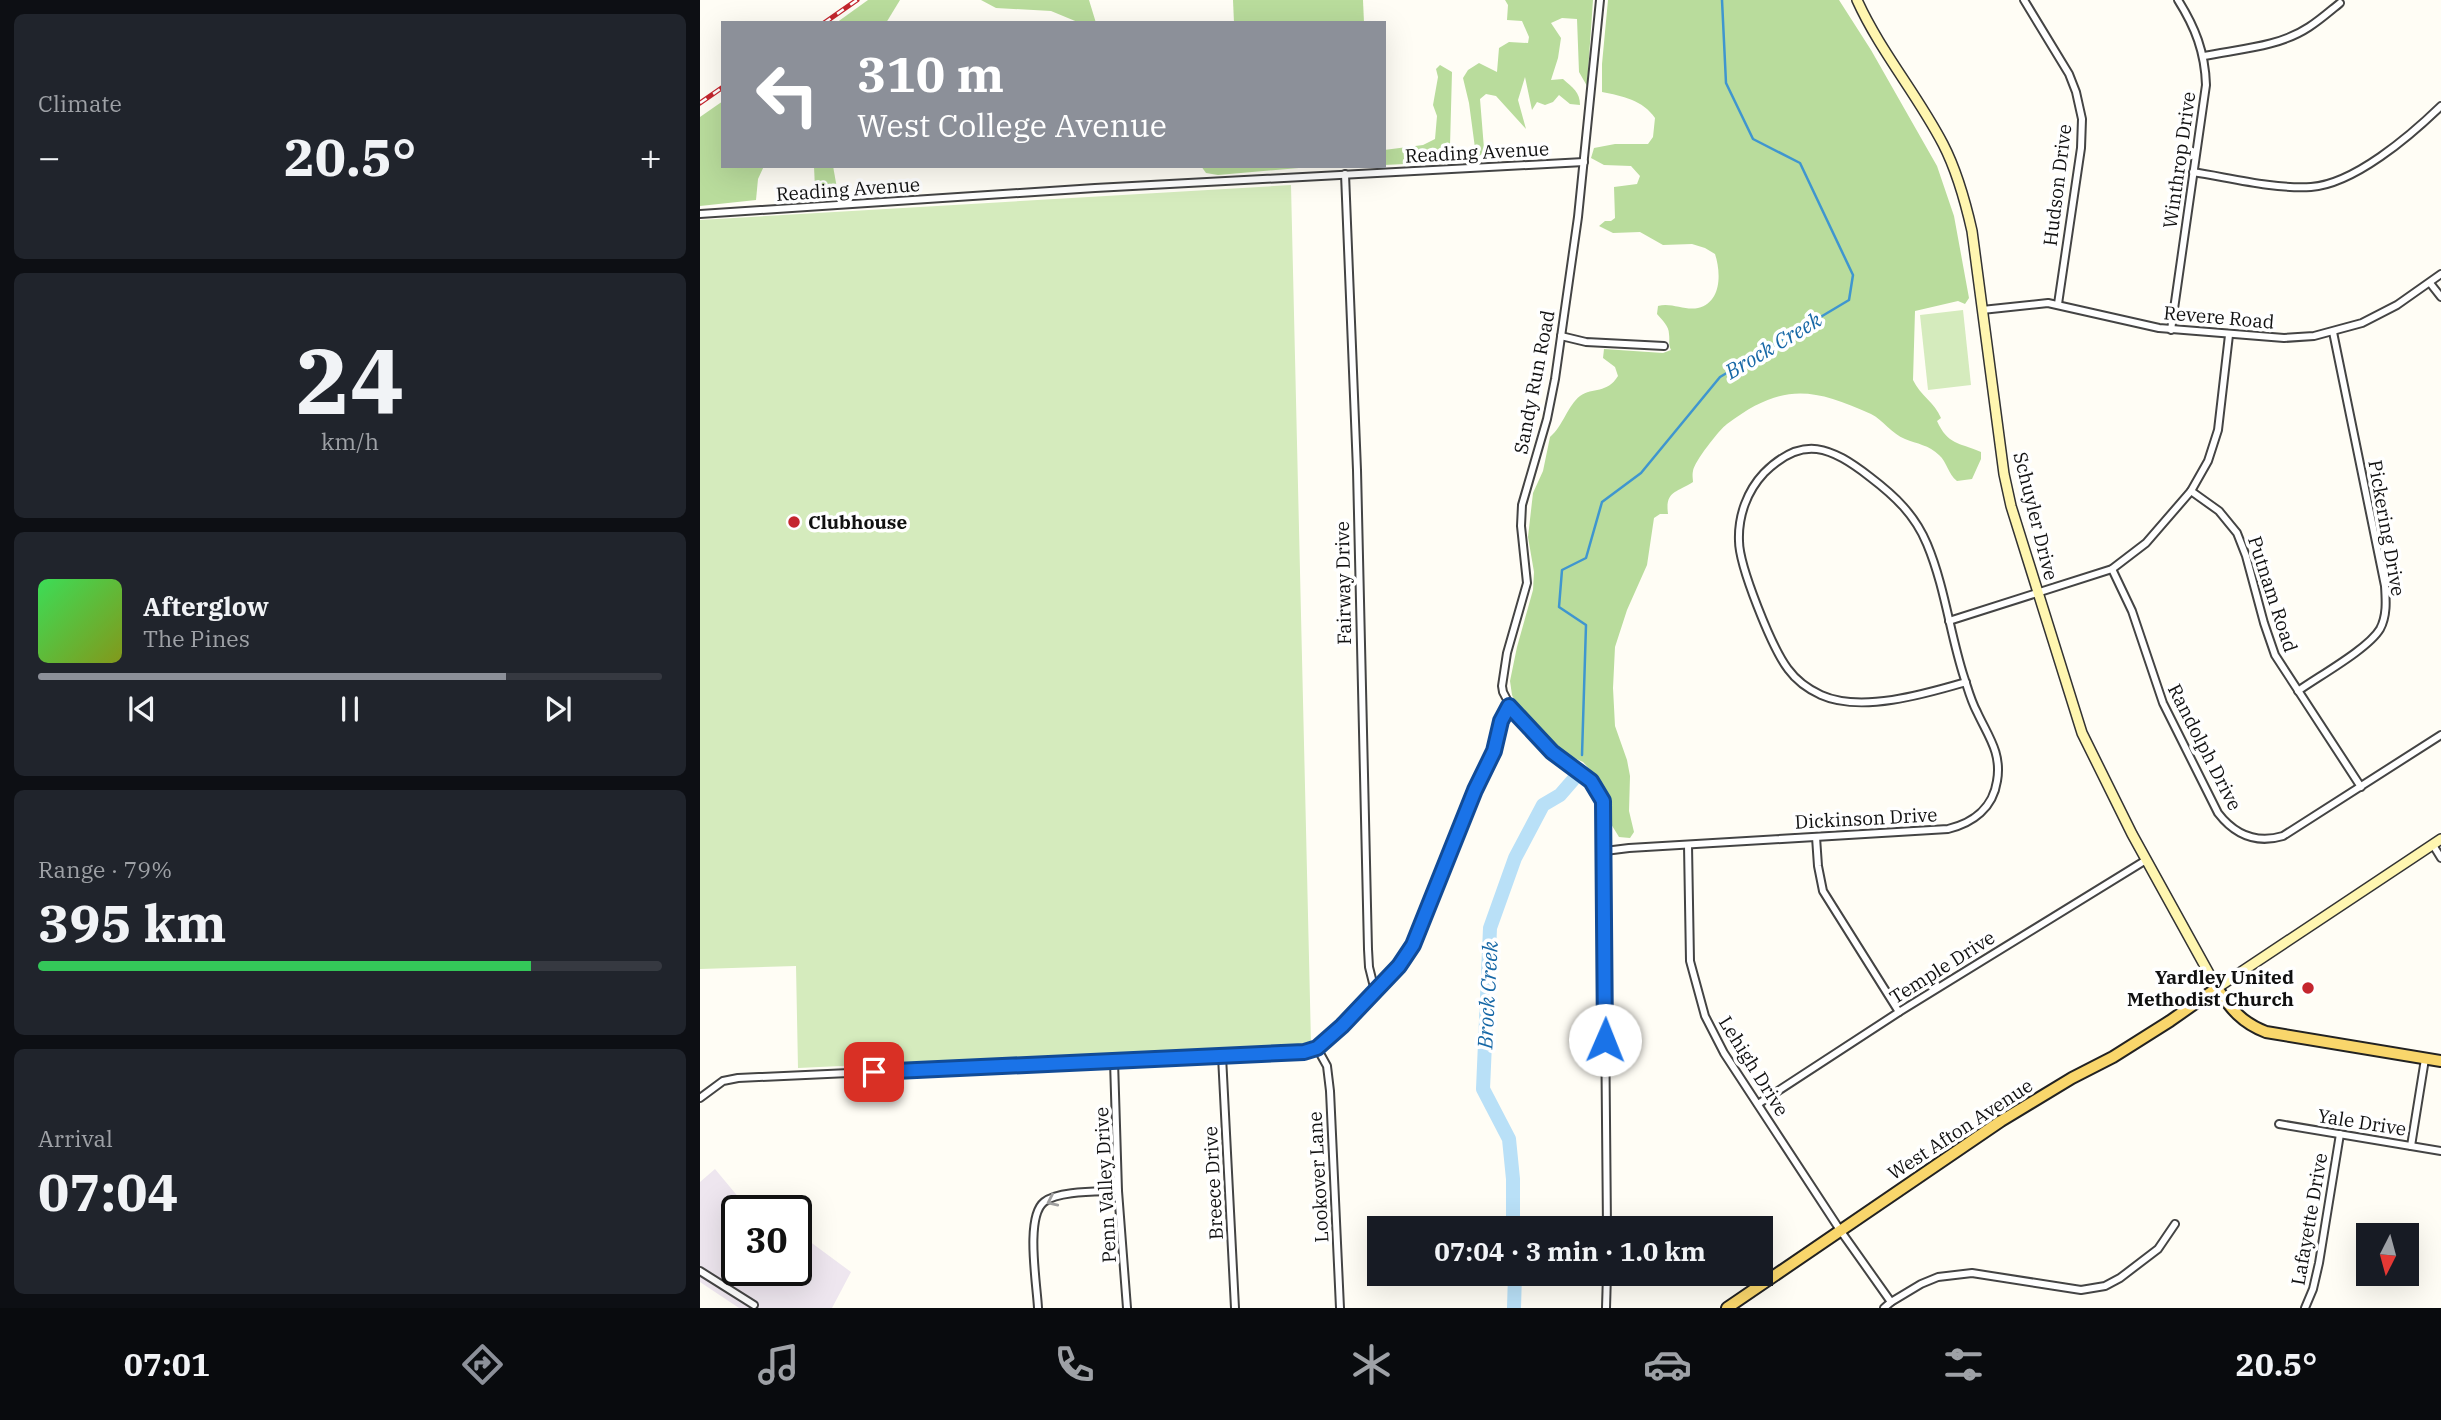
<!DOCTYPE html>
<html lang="en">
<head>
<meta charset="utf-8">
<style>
  :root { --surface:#171b24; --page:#20242c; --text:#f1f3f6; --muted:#9ea1a6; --line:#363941; --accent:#8c9099 }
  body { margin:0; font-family:"IBM Plex Serif",serif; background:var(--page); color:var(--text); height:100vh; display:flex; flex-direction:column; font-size:26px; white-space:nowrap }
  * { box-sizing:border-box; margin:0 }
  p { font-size:23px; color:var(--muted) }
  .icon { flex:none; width:38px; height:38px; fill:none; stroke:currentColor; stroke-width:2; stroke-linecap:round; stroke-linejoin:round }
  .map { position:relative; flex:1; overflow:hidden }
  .details { display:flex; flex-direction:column; gap:14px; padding:14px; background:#0d0f14; width:700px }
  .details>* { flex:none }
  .top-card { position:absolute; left:21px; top:21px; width:665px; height:147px; border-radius:0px; box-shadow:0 7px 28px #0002; background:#8c9099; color:#fff; overflow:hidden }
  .needle { width:46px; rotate:186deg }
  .controls { position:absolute; left:1656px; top:1223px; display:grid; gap:14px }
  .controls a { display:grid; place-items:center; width:63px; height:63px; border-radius:0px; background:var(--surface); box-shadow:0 7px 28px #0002; font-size:35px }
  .speed { position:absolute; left:21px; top:1195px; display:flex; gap:14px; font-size:35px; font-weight:700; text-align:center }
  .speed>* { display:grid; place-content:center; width:91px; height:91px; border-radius:50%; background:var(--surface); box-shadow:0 7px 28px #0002; line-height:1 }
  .speed .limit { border:4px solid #111; border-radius:10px; background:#fff; color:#111 }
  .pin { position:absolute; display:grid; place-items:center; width:60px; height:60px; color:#fff; margin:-30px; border-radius:14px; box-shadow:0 4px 10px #0006 }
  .me { position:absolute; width:77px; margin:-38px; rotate:1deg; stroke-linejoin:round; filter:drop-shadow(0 0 5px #0008) }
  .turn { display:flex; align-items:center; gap:24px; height:147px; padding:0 21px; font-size:32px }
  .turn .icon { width:91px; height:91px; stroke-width:2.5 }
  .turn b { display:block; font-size:49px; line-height:60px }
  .big { font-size:52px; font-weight:800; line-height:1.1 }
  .details .tile { flex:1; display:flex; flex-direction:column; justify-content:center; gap:10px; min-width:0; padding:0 24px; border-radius:10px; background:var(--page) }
  .details .dial { align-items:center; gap:0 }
  .dial b { font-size:91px; line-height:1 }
  .song { display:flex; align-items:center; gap:21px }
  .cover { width:84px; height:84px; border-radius:10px; background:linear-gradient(135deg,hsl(130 70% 55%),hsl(70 70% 35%)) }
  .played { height:7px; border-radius:4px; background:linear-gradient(90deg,var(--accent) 75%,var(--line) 75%) }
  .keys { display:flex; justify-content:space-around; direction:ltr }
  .heat { display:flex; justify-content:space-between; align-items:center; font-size:38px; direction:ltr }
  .charge { height:10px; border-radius:5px; background:linear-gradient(90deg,#34c759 79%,var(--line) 0) }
  .trip { position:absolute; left:667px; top:1216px; width:406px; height:70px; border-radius:0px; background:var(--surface); box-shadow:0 7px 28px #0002; font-weight:800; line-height:70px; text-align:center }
  .dock { display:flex; height:112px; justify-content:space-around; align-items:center; background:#090b0e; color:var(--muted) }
  .dock .icon { width:49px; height:49px }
  .dock .active { color:var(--accent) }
  .dock b { font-size:32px; color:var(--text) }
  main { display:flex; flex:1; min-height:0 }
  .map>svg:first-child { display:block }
</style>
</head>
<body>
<main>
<section class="details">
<div class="tile"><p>Climate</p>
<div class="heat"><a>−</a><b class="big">20.5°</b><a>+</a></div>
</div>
<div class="tile dial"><b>24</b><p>km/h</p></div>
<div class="tile">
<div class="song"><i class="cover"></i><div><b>Afterglow</b><p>The Pines</p></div></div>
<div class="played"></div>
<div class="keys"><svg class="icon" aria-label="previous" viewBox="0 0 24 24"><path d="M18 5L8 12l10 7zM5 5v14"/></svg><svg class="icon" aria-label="pause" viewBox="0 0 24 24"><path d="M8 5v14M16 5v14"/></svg><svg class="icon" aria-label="next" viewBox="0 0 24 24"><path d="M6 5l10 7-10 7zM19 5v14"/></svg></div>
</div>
<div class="tile"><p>Range · 79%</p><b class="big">395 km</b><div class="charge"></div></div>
<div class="tile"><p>Arrival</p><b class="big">07:04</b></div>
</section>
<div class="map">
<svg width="1741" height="1308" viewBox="0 0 1741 1308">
  <rect width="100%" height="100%" fill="#fffdf5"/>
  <path fill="#eee6ef" d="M15 1169 50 1211H37V1270H96V1237L109 1241 151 1272 132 1308H39L0 1282V1182Z"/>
  <g fill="#d5ebbd">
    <path d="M591 185 611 1044 98 1068 96 966 0 969V220Z"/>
    <path d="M1263 310 1271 385 1228 390 1220 315Z"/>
  </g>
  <g fill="#b9dc9c">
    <path d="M168 0H200L186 23H136Z"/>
    <path d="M281 0H389L396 23H380L351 11 296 8Z"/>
    <path d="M533 0H663L664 23H534Z"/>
    <path d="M805 0H893L887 86 879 72 877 19 862 18 851 23 861 38 858 58 851 80 863 79C873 88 880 92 880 105L870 104 859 95 853 102 845 105 837 102 832 110 825 77 818 100 826 129 796 96 786 94 780 99 785 161 779 160 775 148 769 103 763 78 768 70 779 63 797 72 799 48 809 42 828 43 829 37 822 21 807 20 808 5Z"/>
    <path d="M908 0H1139L1171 50 1237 166 1254 216 1269 298 1265 304 1258 301 1215 311 1213 380C1220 395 1235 403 1241 418L1237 421C1248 445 1258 442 1281 452V459L1272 479 1257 481C1248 474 1247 462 1239 455 1229 445 1217 444 1205 439 1192 434 1183 420 1171 414 1112 387 1081 383 1027 424 1019 430 994 462 993 471 992 475 993 479 993 482 976 493 965 491 968 514H960L954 518 947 565 927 610 915 647 913 688 915 726 927 760 930 776 929 811 934 832 930 838 919 837 911 824V812L905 788 896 776 883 762 868 755 850 741 817 706 812 695 810 681 817 647 833 590 834 572 828 537 833 493 843 471 850 437C863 426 868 405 880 396 893 387 907 394 918 376L915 367 903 358 904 349 963 353 971 350C968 344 970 341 969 334 969 326 962 320 957 314L958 306C971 302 985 311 998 308 1022 302 1021 272 1015 254L1005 248 992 244 963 245 940 232 913 233 899 226 905 221H911L915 218 914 187 937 184 940 176 931 166 904 165 891 158 894 148 915 144H948L953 137 955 118C943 100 922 96 902 92V64Z"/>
    <path d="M740 65 752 72 750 146 746 162 684 165V150L723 145 735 139 737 116 733 105 738 77 736 69Z"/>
    <path d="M23 101V166H64L58 179 56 200 0 206V117Z"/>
    <path d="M114 166H133L138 194 131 197 120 196 115 189Z"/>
    <path d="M501 166H622L518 175 506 173Z"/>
  </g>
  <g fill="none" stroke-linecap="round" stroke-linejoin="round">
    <path stroke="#3f96cf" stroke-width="2.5" d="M882 755 886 625 859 607 862 570 886 558 902 502 941 473 1020 377 1149 300 1153 275 1100 163 1053 139 1026 83 1022 0"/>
    <g stroke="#b9e0f7" stroke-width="14">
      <path d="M813 1228V1179L809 1139 783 1089 790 928 815 858 843 805 860 795 873 780"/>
      <path d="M814 1308 815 1274"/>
    </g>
    <defs>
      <g id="street">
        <path d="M900 0 878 217 855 379 847 419 822 505 821 526 827 583 807 653 802 686 803 692 815 715 852 752 891 781 903 801 907 1228"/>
        <path d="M1324 0 1369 74 1376 92 1382 119 1381 148 1358 304"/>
        <path d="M1504 56C1539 49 1579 47 1609 27 1620 20 1630 11 1640 3"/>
        <path d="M1493 172C1531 178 1572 189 1611 187 1654 184 1710 136 1741 106"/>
        <path d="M645 174 657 470 668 949 669 967 675 991"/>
        <path d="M0 214 395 188 884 162"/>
        <path d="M1730 283 1741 297"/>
        <path d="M1282 310 1348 303 1459 328 1584 338 1614 336 1662 323 1697 305 1741 274"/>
        <path d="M1471 330 1506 85C1505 52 1495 27 1478 0"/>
        <path d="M861 336 886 342 964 346"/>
        <path d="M1491 491 1519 511 1537 533 1546 556 1564 623 1575 655 1661 787"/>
        <path d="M1412 569 1432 611 1463 703 1518 813C1535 835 1556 844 1583 836L1741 735"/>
        <path d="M1249 621 1412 569 1446 543 1491 491 1508 461 1518 430 1529 335"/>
        <path d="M1598 691C1619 676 1668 649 1680 629 1687 616 1686 601 1685 586L1633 332"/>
        <path d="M1116 837 1118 866 1123 891 1199 1012"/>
        <path d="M988 845 990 961 1005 1016 1024 1053 1140 1230 1191 1302 1184 1308"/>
        <path d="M1733 845 1741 858"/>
        <path d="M905 851 929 848 1248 829C1273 823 1293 808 1297 781 1302 753 1288 736 1277 712 1271 701 1268 689 1264 677 1250 634 1245 587 1227 544 1215 515 1195 496 1170 477 1131 447 1103 434 1064 473 1047 491 1038 516 1039 541 1039 566 1072 648 1088 669 1096 680 1108 689 1121 695 1161 713 1225 694 1266 682"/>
        <path d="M617 1048 627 1066 630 1091 640 1308"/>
        <path d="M522 1056 535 1308"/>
        <path d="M414 1061 418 1191 427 1308"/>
        <path d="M0 1098 23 1081 38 1078 604 1052 617 1048 642 1026 699 966 714 945 775 790 794 750 801 721 809 706"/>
        <path d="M1058 1104 1199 1012 1446 860"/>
        <path d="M1579 1124 1741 1151"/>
        <path d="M1711 1146 1725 1059"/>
        <path d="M0 1271 54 1305"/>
        <path d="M1191 1302 1221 1284 1238 1277 1272 1273 1381 1290 1405 1286 1420 1278 1458 1249 1475 1224"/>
        <path d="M338 1308C337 1285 325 1217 344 1202 359 1190 399 1192 418 1191"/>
        <path d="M906 1308 907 1274"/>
        <path d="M1605 1308 1613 1289 1619 1263 1640 1134"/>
      </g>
      <path id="secondary" d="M1157 0C1180 51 1217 94 1243 144 1257 171 1265 200 1272 231L1304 474 1311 506 1382 733 1432 834 1517 988 1741 839"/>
      <path id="primary" d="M1027 1308 1301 1121 1372 1078 1413 1057 1470 1021 1517 988C1531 1009 1542 1023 1566 1032L1741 1061"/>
    </defs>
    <use href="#street" stroke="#444" stroke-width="10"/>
    <use href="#secondary" stroke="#333" stroke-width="12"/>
    <use href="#primary" stroke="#222" stroke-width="14"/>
    <use href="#street" stroke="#fff" stroke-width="6"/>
    <use href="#secondary" stroke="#fff6b0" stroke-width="9"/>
    <use href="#primary" stroke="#f9d66b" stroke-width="10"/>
    <defs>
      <g id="rail">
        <path d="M124 23 157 0"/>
        <path d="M0 103 23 87"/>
      </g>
    </defs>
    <use href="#rail" stroke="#c4262e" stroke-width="5"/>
    <use href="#rail" stroke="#fff" stroke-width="2.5" stroke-dasharray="8" stroke-linecap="butt"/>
  </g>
  <defs><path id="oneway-chevron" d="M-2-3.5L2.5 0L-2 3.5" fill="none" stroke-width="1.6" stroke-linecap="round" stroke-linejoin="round" transform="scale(1.75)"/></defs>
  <use stroke="#a0a0a0" href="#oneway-chevron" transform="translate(352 1201) rotate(155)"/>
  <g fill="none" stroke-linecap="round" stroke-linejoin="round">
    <defs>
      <path id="route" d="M174 1072 604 1052 617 1048 642 1026 699 966 713 945 775 790 794 751 801 721 809 706 852 752 891 781 903 801 905 1040"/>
    </defs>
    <use href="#route" stroke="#114b97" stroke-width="18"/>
    <use href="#route" stroke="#1a73e8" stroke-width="12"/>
  </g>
  <g fill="#c4262e" stroke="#fff" stroke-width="2.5">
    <circle cx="94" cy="522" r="7"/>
    <circle cx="1608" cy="988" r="7"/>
  </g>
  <g text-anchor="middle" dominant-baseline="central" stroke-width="7" stroke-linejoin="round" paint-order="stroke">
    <g font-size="19" fill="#111" stroke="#fff">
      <text transform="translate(777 152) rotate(-3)">Reading Avenue</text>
      <text transform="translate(1479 160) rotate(-82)">Winthrop Drive</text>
      <text transform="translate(1357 185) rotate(-83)">Hudson Drive</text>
      <text transform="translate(148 189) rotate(-4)">Reading Avenue</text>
      <text transform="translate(1519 317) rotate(5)">Revere Road</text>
      <text transform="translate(834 382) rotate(-79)">Sandy Run Road</text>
      <text transform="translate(1336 516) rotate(76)">Schuyler Drive</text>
      <text transform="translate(1687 528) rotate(80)">Pickering Drive</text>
      <text transform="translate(643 583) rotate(-91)">Fairway Drive</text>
      <text transform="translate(1573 594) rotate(72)">Putnam Road</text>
      <text transform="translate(1505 747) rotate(63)">Randolph Drive</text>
      <text transform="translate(1166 818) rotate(-3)">Dickinson Drive</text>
      <text transform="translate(1242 967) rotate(-32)">Temple Drive</text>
      <text transform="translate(1054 1066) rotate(58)">Lehigh Drive</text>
      <text transform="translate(1662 1122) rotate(9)">Yale Drive</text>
      <text transform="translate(1260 1129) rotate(-33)">West Afton Avenue</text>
      <text transform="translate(618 1177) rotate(-93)">Lookover Lane</text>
      <text transform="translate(513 1183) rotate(-93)">Breece Drive</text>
      <text transform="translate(405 1185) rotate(-93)">Penn Valley Drive</text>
      <text transform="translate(1609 1219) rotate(-80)">Lafayette Drive</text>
    </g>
    <g font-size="19" font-weight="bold" fill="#111" stroke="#fff" text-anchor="start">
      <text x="108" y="522">Clubhouse</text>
      <text x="1594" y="977" text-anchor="end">Yardley United<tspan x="1594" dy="22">Methodist Church</tspan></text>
    </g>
    <g font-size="21" font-style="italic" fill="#1768a6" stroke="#fff">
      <text transform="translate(1073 345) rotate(-31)">Brock Creek</text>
      <text transform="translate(787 995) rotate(-87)">Brock Creek</text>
    </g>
  </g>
</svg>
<div class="controls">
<a><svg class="needle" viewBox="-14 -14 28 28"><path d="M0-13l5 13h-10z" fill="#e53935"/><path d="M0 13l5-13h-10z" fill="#9ea1a6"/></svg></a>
</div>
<div class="speed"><div class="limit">30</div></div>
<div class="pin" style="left:174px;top:1072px;background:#d93025"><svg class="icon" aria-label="arrive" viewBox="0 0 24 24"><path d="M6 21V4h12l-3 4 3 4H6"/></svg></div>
<svg class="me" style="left:905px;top:1040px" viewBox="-20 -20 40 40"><circle r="19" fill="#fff"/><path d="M0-13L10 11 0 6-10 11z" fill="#1a73e8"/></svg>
<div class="trip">07:04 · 3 min · 1.0 km</div>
<div class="top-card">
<div class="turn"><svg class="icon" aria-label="left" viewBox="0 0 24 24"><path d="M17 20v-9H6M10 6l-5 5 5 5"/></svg><div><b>310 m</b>West College Avenue</div></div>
</div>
</div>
</main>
<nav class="dock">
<b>07:01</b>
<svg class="icon active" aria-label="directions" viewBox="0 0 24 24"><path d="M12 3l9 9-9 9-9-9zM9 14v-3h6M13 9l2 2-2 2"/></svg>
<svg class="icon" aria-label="music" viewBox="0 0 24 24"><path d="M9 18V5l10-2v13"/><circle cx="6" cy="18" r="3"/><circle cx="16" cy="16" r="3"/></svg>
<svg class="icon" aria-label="phone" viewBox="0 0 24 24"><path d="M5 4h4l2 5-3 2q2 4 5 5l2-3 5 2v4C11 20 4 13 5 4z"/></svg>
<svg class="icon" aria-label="climate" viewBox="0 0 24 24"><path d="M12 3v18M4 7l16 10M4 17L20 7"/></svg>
<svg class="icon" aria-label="car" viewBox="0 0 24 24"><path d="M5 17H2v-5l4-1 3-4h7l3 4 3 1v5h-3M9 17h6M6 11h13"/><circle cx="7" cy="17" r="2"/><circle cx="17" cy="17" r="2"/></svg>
<svg class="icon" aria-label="filters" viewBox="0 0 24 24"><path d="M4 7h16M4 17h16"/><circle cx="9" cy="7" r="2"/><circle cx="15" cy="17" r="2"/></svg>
<b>20.5°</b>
</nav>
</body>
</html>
